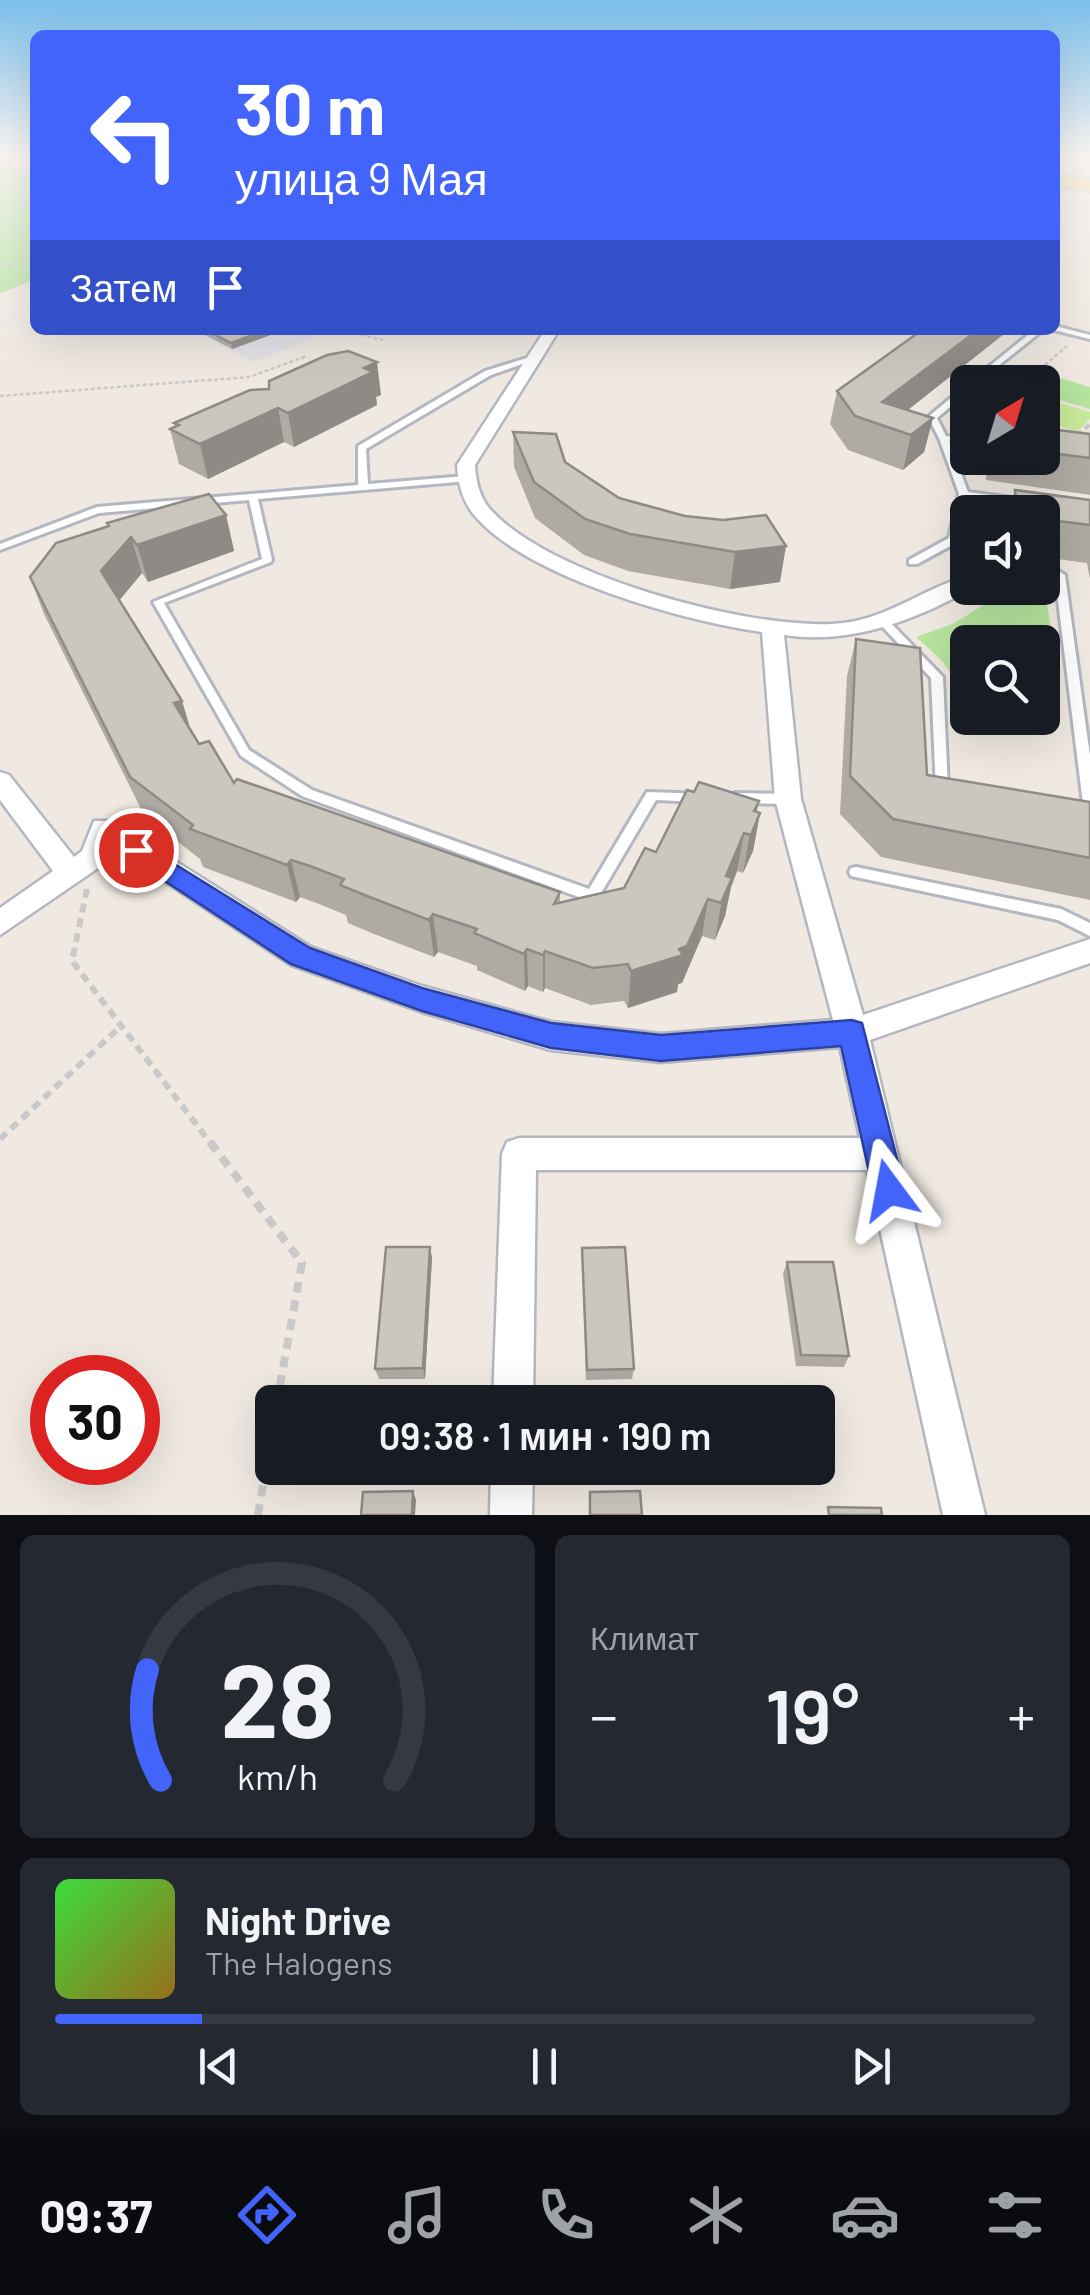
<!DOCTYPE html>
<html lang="ru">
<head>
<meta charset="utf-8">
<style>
  :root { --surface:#171b24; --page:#242831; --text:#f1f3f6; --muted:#9ea1a6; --line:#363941; --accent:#4264fb }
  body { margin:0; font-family:Barlow,sans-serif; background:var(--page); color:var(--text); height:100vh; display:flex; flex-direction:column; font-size:38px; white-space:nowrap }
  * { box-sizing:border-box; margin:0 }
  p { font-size:32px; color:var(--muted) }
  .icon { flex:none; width:55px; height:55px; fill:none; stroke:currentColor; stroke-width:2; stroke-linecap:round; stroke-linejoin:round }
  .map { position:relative; height:1515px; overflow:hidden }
  .sheet { display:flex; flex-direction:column; gap:20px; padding:20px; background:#0d0f14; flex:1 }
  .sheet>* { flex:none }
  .top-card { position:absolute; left:30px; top:30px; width:1030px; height:305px; border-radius:15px; box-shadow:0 10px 40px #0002; background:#4264fb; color:#fff; overflow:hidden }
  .needle { width:65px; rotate:38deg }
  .fabs { position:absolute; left:950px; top:365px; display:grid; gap:20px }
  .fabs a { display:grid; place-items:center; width:110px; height:110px; border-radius:15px; background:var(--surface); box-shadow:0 10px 40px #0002; font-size:50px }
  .speed { position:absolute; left:30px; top:1355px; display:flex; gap:20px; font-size:50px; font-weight:700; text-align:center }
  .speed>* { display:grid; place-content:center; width:130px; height:130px; border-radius:50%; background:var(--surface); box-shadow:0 10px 40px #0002; line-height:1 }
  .speed .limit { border:15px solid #d22; background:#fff; color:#111 }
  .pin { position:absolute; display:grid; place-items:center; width:85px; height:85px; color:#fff; margin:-42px; border:5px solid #fff; border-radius:50%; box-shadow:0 2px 10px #0007 }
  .me { position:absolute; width:110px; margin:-55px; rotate:347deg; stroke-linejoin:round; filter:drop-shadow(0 0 8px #0008) }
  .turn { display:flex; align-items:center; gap:35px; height:210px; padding:0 40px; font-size:45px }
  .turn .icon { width:130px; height:130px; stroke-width:2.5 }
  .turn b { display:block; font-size:70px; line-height:85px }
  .then { display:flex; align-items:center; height:95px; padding:0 40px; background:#0003; gap:20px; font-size:38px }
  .big { font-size:75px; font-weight:600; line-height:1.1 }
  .sheet .widget { flex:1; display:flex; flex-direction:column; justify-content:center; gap:15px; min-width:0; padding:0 35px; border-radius:15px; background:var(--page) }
  .sheet .dial { align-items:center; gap:0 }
  .dial svg { height:260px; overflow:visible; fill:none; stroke:var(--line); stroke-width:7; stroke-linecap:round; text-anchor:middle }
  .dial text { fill:var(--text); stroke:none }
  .song { display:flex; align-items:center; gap:30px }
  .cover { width:120px; height:120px; border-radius:15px; background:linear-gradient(135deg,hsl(120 70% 55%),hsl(40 70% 35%)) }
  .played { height:10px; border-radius:5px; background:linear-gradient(90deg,var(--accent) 15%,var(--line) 15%) }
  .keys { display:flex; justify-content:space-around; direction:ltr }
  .heat { display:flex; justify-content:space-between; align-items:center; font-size:55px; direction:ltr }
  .sheet .tiles { flex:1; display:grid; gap:20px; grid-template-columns:1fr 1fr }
  .widget:last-child { grid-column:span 2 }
  .trip { position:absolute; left:255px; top:1385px; width:580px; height:100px; border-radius:15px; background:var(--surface); box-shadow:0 10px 40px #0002; font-weight:600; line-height:100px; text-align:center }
  .menu { display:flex; height:160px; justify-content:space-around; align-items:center; background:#090b0e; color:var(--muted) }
  .menu .icon { width:70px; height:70px }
  .menu .current { color:var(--accent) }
  .menu b { font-size:45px; color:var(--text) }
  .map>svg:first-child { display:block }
</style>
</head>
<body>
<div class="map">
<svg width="1090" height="1515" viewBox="0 0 1090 1515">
  <rect width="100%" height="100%" fill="#efe9e1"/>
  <path fill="#e3e1e8" d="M190 330H305L320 336 253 362Z"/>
  <g fill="#b6e59e">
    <path d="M0 158 35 179V280L0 293Z"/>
    <path d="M1039 372 1090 387V409L1043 395 1042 382H1027Z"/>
    <path d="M1043 574 1053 645 968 642 967 697 956 695C956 668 935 655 916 637L955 623 1010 588H1042Z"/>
  </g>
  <path fill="#c9ec9a" d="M1043 398 1090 412V419L1077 432 1043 421Z"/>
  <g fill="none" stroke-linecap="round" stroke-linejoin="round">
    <defs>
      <g id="service">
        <path d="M1055 326 1090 335V339L1054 330Z"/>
        <path d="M1034 330H1043L978 382H970Z"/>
        <path d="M530 357 537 359 491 375 366 449 368 484 466 476 469 477V481L258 499 272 560 271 562 164 603 249 750 312 790 589 889 647 792 705 794 706 797 705 800 700 802 656 800 597 900 592 902 587 900 302 796 241 756 153 602 262 559 249 500 99 513 0 550V544L97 507 358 485V446L485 371Z"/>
        <path d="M965 386H968V392L937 418 946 436 968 438V444L949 441 968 492 1028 500 1033 503 1028 506 968 497 959 539 968 542V549L954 544 917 564H909V560L949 538 959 494 939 438 928 417Z"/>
        <path d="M1042 561 1065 575 1090 756V809L1085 807 1083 804 1055 576 1042 569Z"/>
        <path d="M881 616 885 617 943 677 948 790 947 793 942 795 936 790 931 678 877 621 876 619 877 617Z"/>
        <path d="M735 793 788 794 793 796 794 799 793 802 788 804 735 803 730 801 729 798 730 795Z"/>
        <path d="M856 867 1061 909 1090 923V936L1058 920 851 876 849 872 851 868Z"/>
      </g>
      <g id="minor">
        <path d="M545 330H559L475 465C476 480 479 496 489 508 548 576 745 628 831 624 886 622 920 589 968 576V588H973C915 620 852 645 784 635L801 799 863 1015 1090 939V963L870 1040 985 1515H943L867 1170H536L533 1402H493L502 1154 507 1142 519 1138H860L840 1047 661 1062 551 1050 422 1012 291 965 111 846 104 864 0 935V908L53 871 0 800V772L9 775 74 857 82 851 94 821H112L311 947 422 986 551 1022 661 1034 833 1020 775 799 762 632C683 621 526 577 474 515 462 500 458 483 457 465Z"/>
        <path d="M491 1468H533L532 1515H490Z"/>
      </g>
      <path id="primary" d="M1055 173 1090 179V191L1055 185Z"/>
    </defs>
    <use href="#service" stroke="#b4b7c1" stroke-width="6"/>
    <use href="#minor" stroke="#b4b7c1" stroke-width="5"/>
    <use href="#primary" stroke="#c9c9c9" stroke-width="5"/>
    <g stroke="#c9c9c9" stroke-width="2.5" stroke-dasharray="4 2.5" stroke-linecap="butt">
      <path d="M0 267 35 258"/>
      <path d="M342 330 383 340"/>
      <path d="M1025 382 1067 346"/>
      <path d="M0 396 249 377 307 356"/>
    </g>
    <path stroke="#c9c9c9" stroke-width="4" stroke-dasharray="6 4" stroke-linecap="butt" d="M1078 436 1090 424"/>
    <g stroke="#c9c9c9" stroke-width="6" stroke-dasharray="9 6" stroke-linecap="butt">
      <path d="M87 889 72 961 212 1145"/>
      <path d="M0 1139 121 1026"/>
    </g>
    <g stroke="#c9c9c9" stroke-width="8" stroke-dasharray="11 8" stroke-linecap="butt">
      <path d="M210 1142 302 1263 277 1402"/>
      <path d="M258 1515 272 1431"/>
    </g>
    <use href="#service" fill="#fff" fill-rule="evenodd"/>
    <use href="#minor" fill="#fff" fill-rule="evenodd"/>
    <use href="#primary" fill="#f2d163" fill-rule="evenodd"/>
  </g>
  <g fill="#afaba4">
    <path d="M196 330H276V333L232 349Z"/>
    <path d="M922 330H1009L908 410 933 418 924 452 903 470 848 450 830 424 837 391Z"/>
    <path d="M269 389 381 395 376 397 377 405 294 447 284 442 208 479 179 464 170 429 175 427 174 423Z"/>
    <path d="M1042 428 1090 434V495L986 480 987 458H1042Z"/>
    <path d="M513 432 565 462 619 498 685 516 780 582 730 589 628 571 584 555 535 518 514 467Z"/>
    <path d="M1015 490 1090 500V580L1087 563 1042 557V512H1007Z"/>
    <path d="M226 515 234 551 148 582 142 573 119 600 182 701 191 731 199 744 234 783 560 892V903L624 888 656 852 757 811 760 813 753 851 743 873 737 871 731 887 725 916 715 940 702 936 682 983 678 984 677 992 628 1008 624 1001 591 1005 545 988 543 992 528 986 525 991 477 970V966L438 952 434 957 374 934 348 923 346 915 319 904 300 897 296 902 203 867 200 859 144 815 44 614 30 577 108 527 107 523Z"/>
    <path d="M856 639 927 775 1090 802V900L881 857 840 814 847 676Z"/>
    <path d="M430 1247 432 1258 425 1379H379L375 1369Z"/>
    <path d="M582 1248 634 1369 632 1379 586 1380Z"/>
    <path d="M787 1262 849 1356 844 1367 796 1366 783 1274Z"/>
  </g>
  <g fill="#8e8b86">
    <path d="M266 330H276V333L232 349 231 343Z"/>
    <path d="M978 330H1009L886 427 882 402Z"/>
    <path d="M377 362 381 395 376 397 377 405 294 447 288 413Z"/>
    <path d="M278 408 284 442 208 479 200 444Z"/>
    <path d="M933 418 924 452 903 470 911 435Z"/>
    <path d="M226 515 234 551 148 582 137 545Z"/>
    <path d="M131 537 142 573 113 608 101 571Z"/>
    <path d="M786 546 780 582 730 589 735 552Z"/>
    <path d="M182 701 193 739 174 703Z"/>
    <path d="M759 801 753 829 760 813 753 851 743 873 754 811Z"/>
    <path d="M744 833 737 871 731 887 725 916 715 940 726 876Z"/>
    <path d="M291 860 300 897 296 902 287 865Z"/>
    <path d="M708 899 702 936 682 983 678 984 677 992 628 1008 631 971Z"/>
    <path d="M433 914 438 952 434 957 429 920Z"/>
    <path d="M527 949 528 986 525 991 524 954Z"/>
    <path d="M545 951V988L543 992V955Z"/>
    <path d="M430 1247 432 1258 425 1379 423 1368Z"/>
    <path d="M413 1491 416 1500 415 1515H412Z"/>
  </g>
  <g fill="#cbc7bf" stroke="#8e8b86" stroke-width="2.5">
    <path d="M206 330H266L231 343Z"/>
    <path d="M922 330H978L882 402 933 418 911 435 855 416 837 391Z"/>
    <path d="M348 351 377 362 364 368 373 372 288 413 278 408 200 444 170 429 179 425 174 423 250 390 269 389V381L327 355Z"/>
    <path d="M1042 428 1090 434V458L1042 452Z"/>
    <path d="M513 432 556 434 565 462 619 498 685 516 723 520 766 515 786 546 735 552 630 534 585 519 534 482Z"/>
    <path d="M1015 490 1090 500V525L1042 519V512H1017Z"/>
    <path d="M209 494 226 515 137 545 131 537 101 571 182 701 174 703 199 744 209 741 234 783 237 779 560 892 554 904 624 888 645 848 656 852 687 790 694 792 699 782 759 801 754 811 760 813 751 835 744 833 726 876 732 878 721 903 708 899 687 946 679 949 683 955 631 971 628 964 593 968 545 951 543 955 527 949 524 954 474 933 477 929 433 914 429 920 367 896 340 885 344 879 310 866 291 860 287 865 190 829 193 825 130 777 30 577 56 543 109 526 107 523Z"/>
    <path d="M856 639 920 648 927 775 1090 802V858L893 819 850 776Z"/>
    <path d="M386 1247H430L423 1368 375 1369Z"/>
    <path d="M625 1247 634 1369 587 1370 582 1248Z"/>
    <path d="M787 1262H833L849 1356 801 1355Z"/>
    <path d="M413 1491 412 1515H361L363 1492Z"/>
    <path d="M640 1491 642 1515H590V1492Z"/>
    <path d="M828 1507 881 1508 882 1515H829Z"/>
  </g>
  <linearGradient id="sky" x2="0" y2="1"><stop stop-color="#7abfeb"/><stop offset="0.42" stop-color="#f8f5f2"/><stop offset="1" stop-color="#f8f5f2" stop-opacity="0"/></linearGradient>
  <rect width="1090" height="368" fill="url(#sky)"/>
  <path fill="#4264fb" stroke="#2b41a3" stroke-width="2.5" d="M136 840 310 948 422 988 551 1023 661 1035 852 1020 862 1023 905 1190 900 1201 889 1206 877 1201 873 1190 841 1046 661 1061 551 1048 422 1011 291 964 127 856 123 850 127 843Z"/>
</svg>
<div class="fabs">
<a><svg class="needle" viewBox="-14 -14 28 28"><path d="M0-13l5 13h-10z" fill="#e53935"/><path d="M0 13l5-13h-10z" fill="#9ea1a6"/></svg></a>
<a><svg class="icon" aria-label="sound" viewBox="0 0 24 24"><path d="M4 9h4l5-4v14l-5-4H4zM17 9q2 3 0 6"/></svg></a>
<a><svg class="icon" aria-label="search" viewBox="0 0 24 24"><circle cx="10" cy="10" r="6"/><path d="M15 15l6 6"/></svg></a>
</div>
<div class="speed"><div class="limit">30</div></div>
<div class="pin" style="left:136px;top:850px;background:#d93025"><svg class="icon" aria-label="arrive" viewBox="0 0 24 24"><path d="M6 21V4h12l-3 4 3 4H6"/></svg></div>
<svg class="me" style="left:889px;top:1190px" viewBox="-20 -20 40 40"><path d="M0-17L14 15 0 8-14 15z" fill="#4264fb" stroke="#fff" stroke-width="4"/></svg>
<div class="trip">09:38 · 1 мин · 190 m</div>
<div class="top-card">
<div class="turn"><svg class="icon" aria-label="left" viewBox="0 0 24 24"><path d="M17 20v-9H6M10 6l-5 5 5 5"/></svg><div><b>30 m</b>улица 9 Мая</div></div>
<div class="then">Затем<svg class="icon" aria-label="arrive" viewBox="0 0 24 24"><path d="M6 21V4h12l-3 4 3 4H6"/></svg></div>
</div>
</div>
<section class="sheet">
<div class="tiles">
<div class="widget dial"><svg viewBox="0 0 100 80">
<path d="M14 69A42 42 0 1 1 86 69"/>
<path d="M14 69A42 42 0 0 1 10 35" stroke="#4264fb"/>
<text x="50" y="56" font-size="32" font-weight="700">28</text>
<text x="50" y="72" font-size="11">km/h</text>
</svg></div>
<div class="widget"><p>Климат</p>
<div class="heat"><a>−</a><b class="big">19°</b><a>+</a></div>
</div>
<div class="widget">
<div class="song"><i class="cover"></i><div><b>Night Drive</b><p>The Halogens</p></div></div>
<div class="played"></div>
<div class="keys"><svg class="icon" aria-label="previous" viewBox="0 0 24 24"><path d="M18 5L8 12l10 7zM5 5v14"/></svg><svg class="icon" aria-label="pause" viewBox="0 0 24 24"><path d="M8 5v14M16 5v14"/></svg><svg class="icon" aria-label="next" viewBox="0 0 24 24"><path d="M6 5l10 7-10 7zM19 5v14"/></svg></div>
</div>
</div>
</section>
<nav class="menu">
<b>09:37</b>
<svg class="icon current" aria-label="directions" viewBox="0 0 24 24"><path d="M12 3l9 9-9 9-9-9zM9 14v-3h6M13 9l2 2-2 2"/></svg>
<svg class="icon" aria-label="music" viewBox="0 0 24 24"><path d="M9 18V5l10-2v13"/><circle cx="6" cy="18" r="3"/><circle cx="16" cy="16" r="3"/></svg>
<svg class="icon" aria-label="phone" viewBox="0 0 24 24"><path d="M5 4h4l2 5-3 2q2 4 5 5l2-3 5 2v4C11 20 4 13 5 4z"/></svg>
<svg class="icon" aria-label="climate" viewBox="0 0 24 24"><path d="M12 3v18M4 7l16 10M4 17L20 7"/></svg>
<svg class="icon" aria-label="car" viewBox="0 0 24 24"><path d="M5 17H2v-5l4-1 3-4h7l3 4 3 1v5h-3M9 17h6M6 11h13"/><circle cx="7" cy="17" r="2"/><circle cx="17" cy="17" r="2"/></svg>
<svg class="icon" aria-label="filters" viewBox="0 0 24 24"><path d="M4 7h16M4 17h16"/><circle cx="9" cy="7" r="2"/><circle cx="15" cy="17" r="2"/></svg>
</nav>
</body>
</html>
